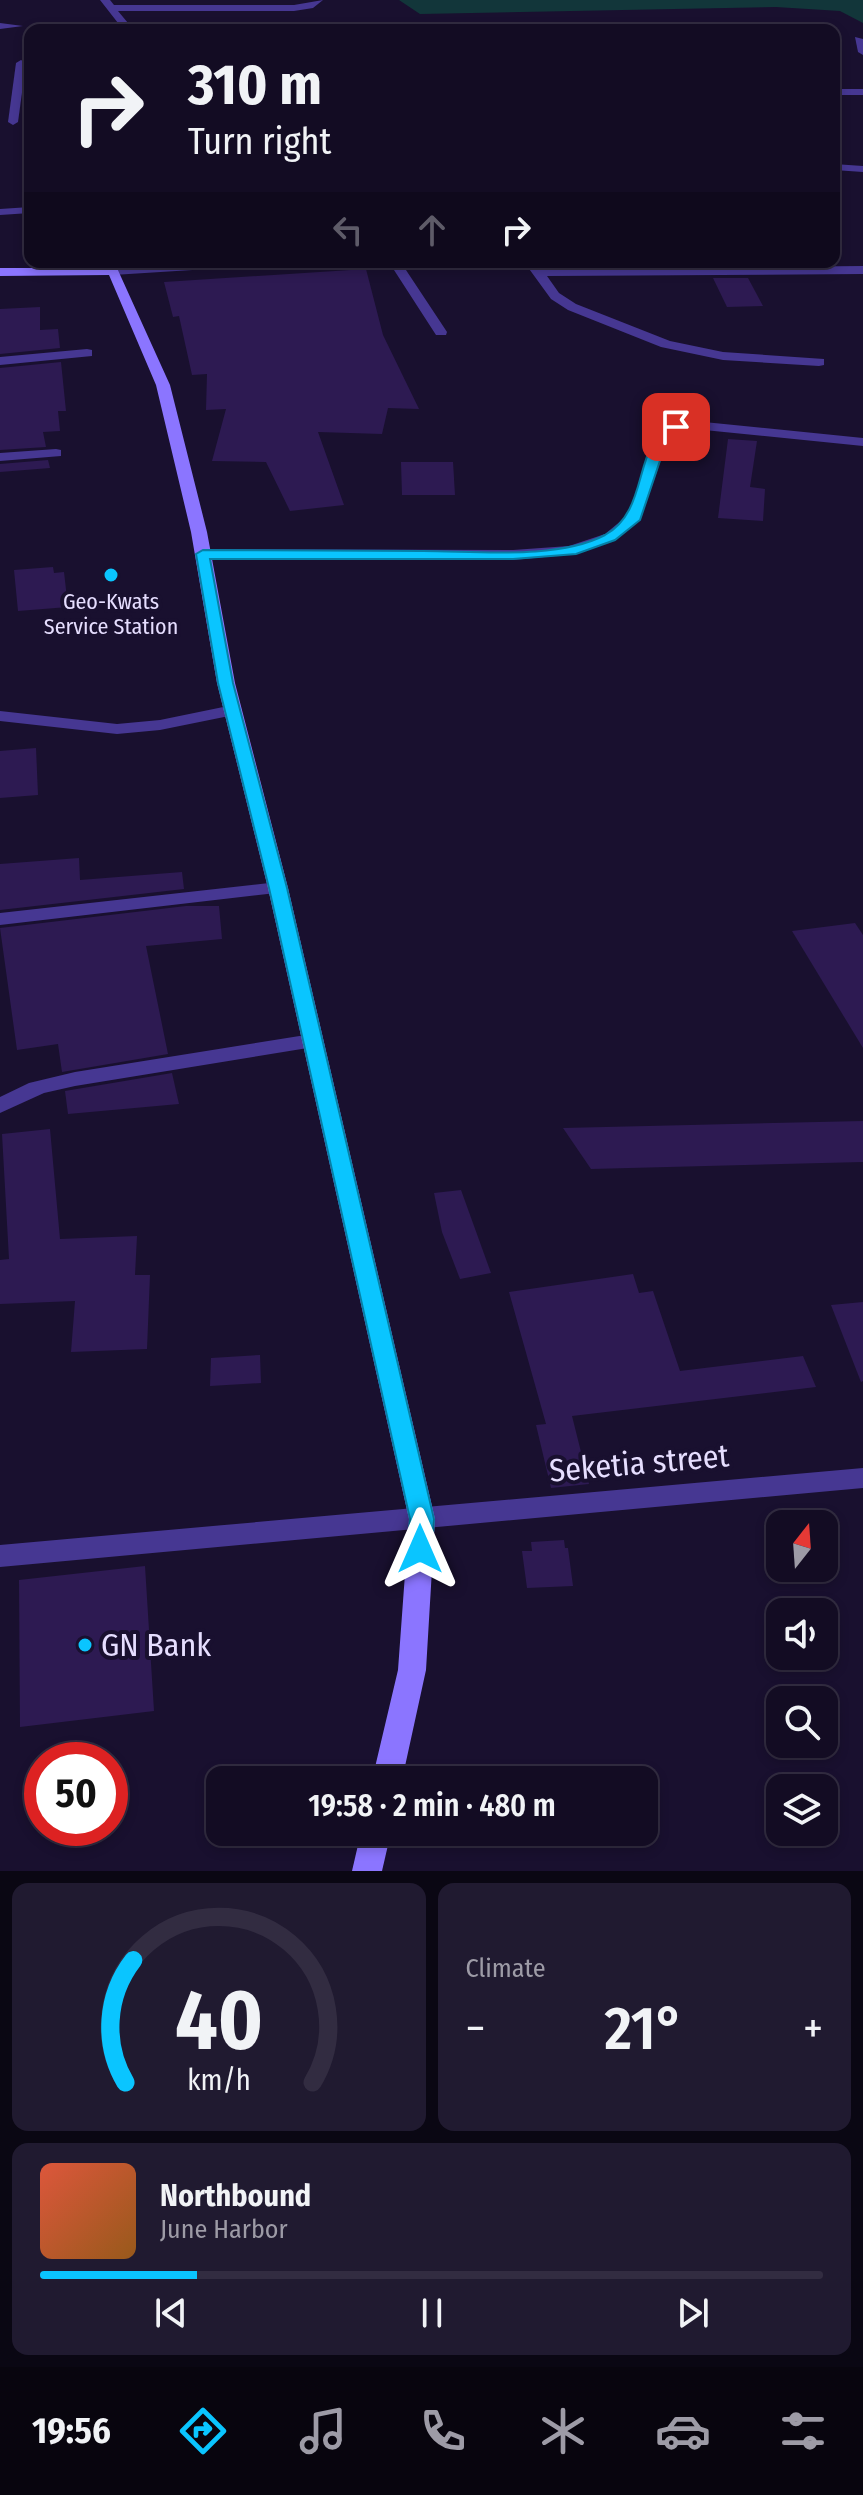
<!DOCTYPE html>
<html lang="en">
<head>
<meta charset="utf-8">
<style>
  :root { --surface:#130c23; --page:#201a30; --text:#f1f3f6; --muted:#9d9ba6; --line:#322c41; --accent:#0ac5ff }
  body { margin:0; font-family:"Fira Sans Condensed",sans-serif; background:var(--page); color:var(--text); height:100vh; display:flex; flex-direction:column; font-size:30px; white-space:nowrap }
  * { box-sizing:border-box; margin:0 }
  p { font-size:26px; color:var(--muted) }
  .icon { flex:none; width:44px; height:44px; fill:none; stroke:currentColor; stroke-width:2; stroke-linecap:round; stroke-linejoin:round }
  .map { position:relative; height:1871px; overflow:hidden }
  .panel { display:flex; flex-direction:column; gap:12px; padding:12px; background:#0a0713; flex:1 }
  .panel>* { flex:none }
  .hud { position:absolute; left:24px; top:24px; width:816px; height:244px; border-radius:16px; box-shadow:0 4px 12px #0003,0 0 0 2px var(--line); background:#130c23; color:var(--text); overflow:hidden }
  .needle { width:52px; rotate:17deg }
  .tools { position:absolute; left:766px; top:1510px; display:grid; gap:16px }
  .tools a { display:grid; place-items:center; width:72px; height:72px; border-radius:16px; background:var(--surface); box-shadow:0 4px 12px #0003,0 0 0 2px var(--line); font-size:40px }
  .speed { position:absolute; left:24px; top:1742px; display:flex; gap:16px; font-size:40px; font-weight:700; text-align:center }
  .speed>* { display:grid; place-content:center; width:104px; height:104px; border-radius:50%; background:var(--surface); box-shadow:0 4px 12px #0003,0 0 0 2px var(--line); line-height:1 }
  .speed .limit { border:12px solid #d22; background:#fff; color:#111 }
  .pin { position:absolute; display:grid; place-items:center; width:68px; height:68px; color:#fff; margin:-34px; border-radius:16px; box-shadow:0 4px 12px #0006 }
  .me { position:absolute; width:88px; margin:-44px; rotate:0deg; stroke-linejoin:round; filter:drop-shadow(0 0 6px #0008) }
  .turn { display:flex; align-items:center; gap:28px; height:168px; padding:0 32px; font-size:36px }
  .turn .icon { width:104px; height:104px; stroke-width:2.5 }
  .turn b { display:block; font-size:56px; line-height:68px }
  .lanes { display:flex; align-items:center; height:76px; padding:0 32px; background:#0003; justify-content:center; gap:40px; direction:ltr }
  .lanes .off { opacity:.35 }
  .big { font-size:60px; font-weight:600; line-height:1.1 }
  .panel .widget { flex:1; display:flex; flex-direction:column; justify-content:center; gap:12px; min-width:0; padding:0 28px; border-radius:16px; background:var(--page) }
  .panel .dial { align-items:center; gap:0 }
  .dial svg { height:208px; overflow:visible; fill:none; stroke:var(--line); stroke-width:7; stroke-linecap:round; text-anchor:middle }
  .dial text { fill:var(--text); stroke:none }
  .song { display:flex; align-items:center; gap:24px }
  .cover { width:96px; height:96px; border-radius:12px; background:linear-gradient(135deg,hsl(10 70% 55%),hsl(30 70% 35%)) }
  .played { height:8px; border-radius:4px; background:linear-gradient(90deg,var(--accent) 20%,var(--line) 20%) }
  .keys { display:flex; justify-content:space-around; direction:ltr }
  .heat { display:flex; justify-content:space-between; align-items:center; font-size:44px; direction:ltr }
  .panel .tiles { flex:1; display:grid; gap:12px; grid-template-columns:1fr 1fr }
  .widget:last-child { grid-column:span 2 }
  .trip { position:absolute; left:206px; top:1766px; width:452px; height:80px; border-radius:16px; background:var(--surface); box-shadow:0 4px 12px #0003,0 0 0 2px var(--line); font-weight:600; line-height:80px; text-align:center }
  .menu { display:flex; height:128px; justify-content:space-around; align-items:center; background:#08050e; color:var(--muted) }
  .menu .icon { width:56px; height:56px }
  .menu .on { color:var(--accent) }
  .menu b { font-size:36px; color:var(--text) }
  .map>svg:first-child { display:block }
</style>
</head>
<body>
<div class="map">
<svg width="863" height="1871" viewBox="0 0 863 1871">
  <rect width="100%" height="100%" fill="#19102f"/>
  <path fill="#12363a" d="M399 0H863V23L840 11 776 7 420 14Z"/>
  <g fill="#2d1a52">
    <path d="M366 269 383 335 419 409 388 408 382 434 318 432 344 505 290 511 266 462 212 461 226 409 206 410 207 374 192 375 179 316 173 317 164 282Z"/>
    <path d="M713 278H748L763 306 727 307Z"/>
    <path d="M40 307V330L58 329 60 348 0 354V309Z"/>
    <path d="M61 362 66 411H58L60 431 43 432 46 447 0 450V368Z"/>
    <path d="M728 439 757 441 750 487 765 489 763 521 718 518Z"/>
    <path d="M48 460 50 468 0 472V464Z"/>
    <path d="M401 462H453L455 495H402Z"/>
    <path d="M53 567 54 573 64 572 68 607 18 611 14 570Z"/>
    <path d="M36 748 38 795 0 798V751Z"/>
    <path d="M79 858 80 880 182 872 184 889 0 910V864Z"/>
    <path d="M186 906H219L222 939 146 946 168 1054 62 1072 58 1044 17 1050 0 928Z"/>
    <path d="M855 923 863 935V1048L792 931Z"/>
    <path d="M172 1073 179 1104 68 1114 65 1091Z"/>
    <path d="M863 1121V1162L591 1169 563 1128Z"/>
    <path d="M50 1129 60 1239 137 1236 135 1275H150L147 1349 71 1352 75 1301 0 1304V1260L9 1259 2 1134Z"/>
    <path d="M461 1190 491 1273 460 1279 442 1232 434 1193Z"/>
    <path d="M633 1274 639 1293 653 1291 680 1371 803 1356 816 1387 572 1416 589 1484 551 1488 536 1425 546 1424 509 1292Z"/>
    <path d="M863 1302V1381L861 1382 831 1305Z"/>
    <path d="M260 1355 261 1383 210 1386 211 1358Z"/>
    <path d="M564 1540 565 1548H568L573 1586 527 1588 522 1551H532L531 1542Z"/>
    <path d="M145 1566 154 1711 20 1727 19 1580Z"/>
  </g>
  <g fill="none" stroke-linecap="round" stroke-linejoin="round">
    <g fill="#463792" fill-rule="evenodd">
      <path d="M100 0H110L114 5H294L323 0 313 8 294 11H118L128 23 129 30H119L118 23Z"/>
      <path d="M0 23 23 26 0 29Z"/>
      <path d="M855 37 863 39V55L858 52Z"/>
      <path d="M21 60 26 63 18 122 13 125 8 122 16 63Z"/>
      <rect x="834" y="89" width="29" height="6"/>
      <path d="M834 164 863 166V172L834 170Z"/>
      <path d="M30 207V213L0 215V209Z"/>
      <path d="M108 262H120V267L264 262 258 266 113 275 107 271Z"/>
      <path d="M379 262 402 264 447 332 446 335H436L394 270Z"/>
      <path d="M533 262 542 269 863 266V274L547 276 559 293 576 304 670 341 723 352 824 359V365L819 366 723 360 661 347 568 310 551 299 527 266Z"/>
      <path d="M87 349 92 350V356L0 365V357Z"/>
      <path d="M704 422 863 438V446L704 430 679 431 669 437 640 520 615 540 576 554 513 560 203 559 195 554 203 549 513 550 569 546 605 534 628 515 658 432 676 423Z"/>
      <path d="M56 449 61 450V456L0 461V453Z"/>
      <path d="M233 705 242 710 239 714 160 730 117 734 0 721V711L117 724 160 720Z"/>
      <path d="M278 882 288 888 285 892 0 925V913Z"/>
      <path d="M312 1034 320 1036 323 1041 320 1046 75 1086 44 1093 0 1113V1097L29 1083 75 1072Z"/>
      <path d="M863 1468V1488L0 1567V1545Z"/>
    </g>
    <g fill="#8b75ff" fill-rule="evenodd">
      <path d="M0 268H117L170 385 207 532 235 683 288 888 435 1519 426 1670 402 1780H372L398 1670 409 1519 268 888 217 683 191 532 156 385 109 275 0 276Z"/>
      <path d="M361 1832H391L382 1871H352Z"/>
    </g>
  </g>
  <path fill="#0ac5ff" stroke="#0680a6" stroke-width="2" d="M671 424 682 427 668 437 640 520 615 540 576 554 513 559H210L233 683 287 888 434 1519 432 1549 429 1556 420 1559 411 1556 407 1549 410 1519 269 888 218 683 196 554 203 550C276 550 350 551 423 551 477 551 557 560 605 535 650 510 632 447 671 424Z"/>
  <g fill="#0ac5ff" stroke="#19102f" stroke-width="3">
    <circle cx="111" cy="575" r="8"/>
    <circle cx="85" cy="1645" r="8"/>
  </g>
  <g text-anchor="middle" dominant-baseline="central" stroke-width="8" stroke-linejoin="round" paint-order="stroke">
    <g font-size="22" fill="#e6deff" stroke="#19102f">
      <text x="111" y="601">Geo-Kwats<tspan x="111" dy="25">Service Station</tspan></text>
    </g>
    <g font-size="32" fill="#e6deff" stroke="#19102f">
      <text transform="translate(639 1463) rotate(-5)">Seketia street</text>
    </g>
    <g font-size="32" fill="#e6deff" stroke="#19102f" text-anchor="start">
      <text x="101" y="1645">GN Bank</text>
    </g>
  </g>
</svg>
<div class="tools">
<a><svg class="needle" viewBox="-14 -14 28 28"><path d="M0-13l5 13h-10z" fill="#e53935"/><path d="M0 13l5-13h-10z" fill="#9d9ba6"/></svg></a>
<a><svg class="icon" aria-label="sound" viewBox="0 0 24 24"><path d="M4 9h4l5-4v14l-5-4H4zM17 9q2 3 0 6"/></svg></a>
<a><svg class="icon" aria-label="search" viewBox="0 0 24 24"><circle cx="10" cy="10" r="6"/><path d="M15 15l6 6"/></svg></a>
<a><svg class="icon" aria-label="layers" viewBox="0 0 24 24"><path d="M12 4l9 5-9 5-9-5zM3 14l9 5 9-5"/></svg></a>
</div>
<div class="speed"><div class="limit">50</div></div>
<div class="pin" style="left:676px;top:427px;background:#d93025"><svg class="icon" aria-label="arrive" viewBox="0 0 24 24"><path d="M6 21V4h12l-3 4 3 4H6"/></svg></div>
<svg class="me" style="left:420px;top:1549px" viewBox="-20 -20 40 40"><path d="M0-17L14 15 0 8-14 15z" fill="#0ac5ff" stroke="#fff" stroke-width="4"/></svg>
<div class="trip">19:58 · 2 min · 480 m</div>
<div class="hud">
<div class="turn"><svg class="icon" aria-label="right" viewBox="0 0 24 24"><path d="M7 20v-9h11M14 6l5 5-5 5"/></svg><div><b>310 m</b>Turn right</div></div>
<div class="lanes"><svg class="icon off" aria-label="left" viewBox="0 0 24 24"><path d="M17 20v-9H6M10 6l-5 5 5 5"/></svg><svg class="icon off" aria-label="ahead" viewBox="0 0 24 24"><path d="M12 20V5M6 11l6-6 6 6"/></svg><svg class="icon" aria-label="right" viewBox="0 0 24 24"><path d="M7 20v-9h11M14 6l5 5-5 5"/></svg></div>
</div>
</div>
<section class="panel">
<div class="tiles">
<div class="widget dial"><svg viewBox="0 0 100 80">
<path d="M14 69A42 42 0 1 1 86 69"/>
<path d="M14 69A42 42 0 0 1 17 22" stroke="#0ac5ff"/>
<text x="50" y="56" font-size="32" font-weight="700">40</text>
<text x="50" y="72" font-size="11">km/h</text>
</svg></div>
<div class="widget"><p>Climate</p>
<div class="heat"><a>−</a><b class="big">21°</b><a>+</a></div>
</div>
<div class="widget">
<div class="song"><i class="cover"></i><div><b>Northbound</b><p>June Harbor</p></div></div>
<div class="played"></div>
<div class="keys"><svg class="icon" aria-label="previous" viewBox="0 0 24 24"><path d="M18 5L8 12l10 7zM5 5v14"/></svg><svg class="icon" aria-label="pause" viewBox="0 0 24 24"><path d="M8 5v14M16 5v14"/></svg><svg class="icon" aria-label="next" viewBox="0 0 24 24"><path d="M6 5l10 7-10 7zM19 5v14"/></svg></div>
</div>
</div>
</section>
<nav class="menu">
<b>19:56</b>
<svg class="icon on" aria-label="directions" viewBox="0 0 24 24"><path d="M12 3l9 9-9 9-9-9zM9 14v-3h6M13 9l2 2-2 2"/></svg>
<svg class="icon" aria-label="music" viewBox="0 0 24 24"><path d="M9 18V5l10-2v13"/><circle cx="6" cy="18" r="3"/><circle cx="16" cy="16" r="3"/></svg>
<svg class="icon" aria-label="phone" viewBox="0 0 24 24"><path d="M5 4h4l2 5-3 2q2 4 5 5l2-3 5 2v4C11 20 4 13 5 4z"/></svg>
<svg class="icon" aria-label="climate" viewBox="0 0 24 24"><path d="M12 3v18M4 7l16 10M4 17L20 7"/></svg>
<svg class="icon" aria-label="car" viewBox="0 0 24 24"><path d="M5 17H2v-5l4-1 3-4h7l3 4 3 1v5h-3M9 17h6M6 11h13"/><circle cx="7" cy="17" r="2"/><circle cx="17" cy="17" r="2"/></svg>
<svg class="icon" aria-label="filters" viewBox="0 0 24 24"><path d="M4 7h16M4 17h16"/><circle cx="9" cy="7" r="2"/><circle cx="15" cy="17" r="2"/></svg>
</nav>
</body>
</html>
